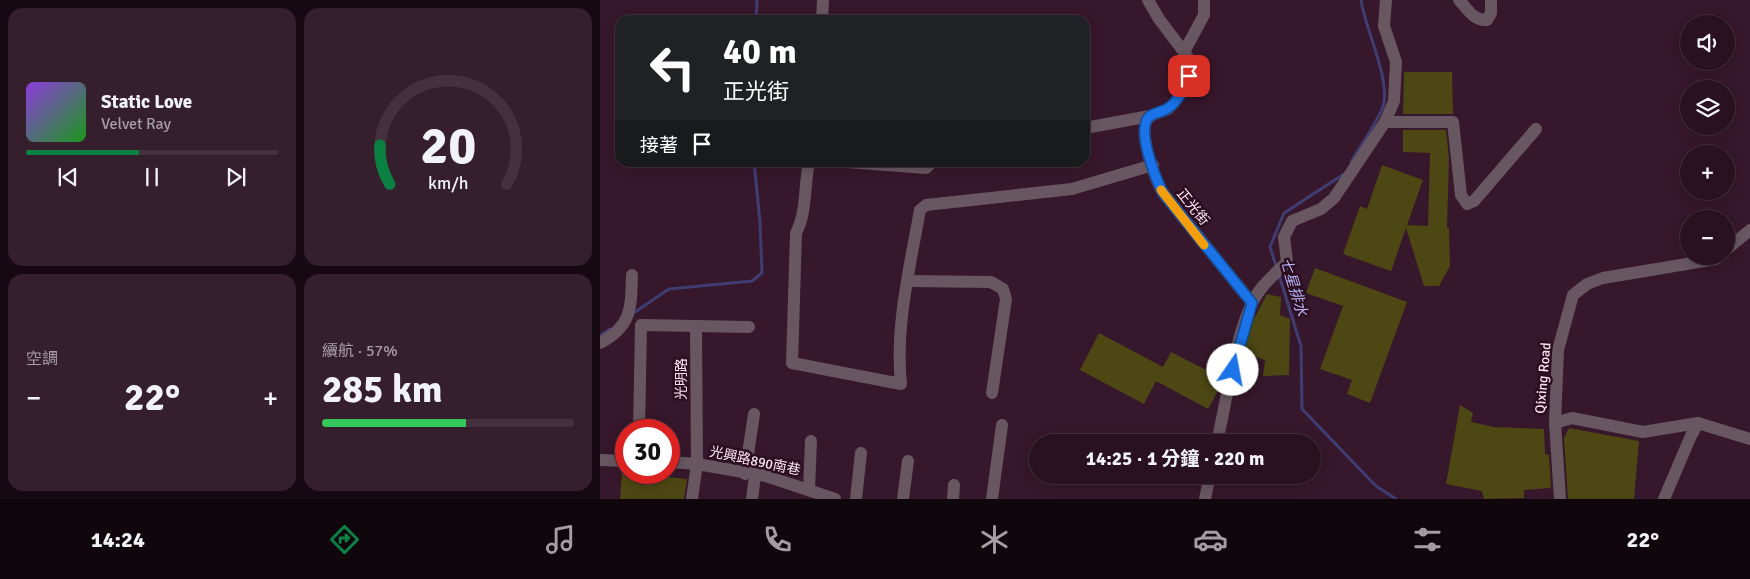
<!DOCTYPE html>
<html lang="zh-TW">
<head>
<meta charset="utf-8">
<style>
  :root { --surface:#291120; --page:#351f2d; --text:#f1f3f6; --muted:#a59da5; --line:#45313e; --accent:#0b8043 }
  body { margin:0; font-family:Signika,"Noto Sans TC",sans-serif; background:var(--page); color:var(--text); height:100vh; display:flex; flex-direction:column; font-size:19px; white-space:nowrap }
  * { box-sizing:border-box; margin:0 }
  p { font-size:16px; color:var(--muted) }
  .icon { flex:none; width:28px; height:28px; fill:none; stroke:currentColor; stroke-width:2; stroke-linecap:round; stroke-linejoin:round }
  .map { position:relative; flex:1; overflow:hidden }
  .sheet { display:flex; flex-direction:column; gap:8px; padding:8px; background:#170912; width:600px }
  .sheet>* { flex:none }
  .guide { position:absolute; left:15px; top:15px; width:475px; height:152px; border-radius:15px; box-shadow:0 2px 12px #0003,0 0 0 1px var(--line); background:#202124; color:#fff; overflow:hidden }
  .tools { position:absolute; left:1080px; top:15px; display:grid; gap:10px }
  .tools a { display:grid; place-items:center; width:55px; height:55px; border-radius:50%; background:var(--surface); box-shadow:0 2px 12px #0003,0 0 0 1px var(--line); font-size:25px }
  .speed { position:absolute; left:15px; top:419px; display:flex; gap:10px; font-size:25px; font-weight:700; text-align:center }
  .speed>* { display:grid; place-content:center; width:65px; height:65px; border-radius:50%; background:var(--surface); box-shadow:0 2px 12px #0003,0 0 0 1px var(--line); line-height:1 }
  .speed .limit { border:8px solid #d22; background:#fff; color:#111 }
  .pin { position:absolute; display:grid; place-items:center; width:42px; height:42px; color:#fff; margin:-21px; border-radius:10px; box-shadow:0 2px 8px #0006 }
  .me { position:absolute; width:55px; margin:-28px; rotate:12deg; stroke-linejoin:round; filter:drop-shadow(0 0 4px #0008) }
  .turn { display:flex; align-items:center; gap:18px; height:105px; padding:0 25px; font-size:22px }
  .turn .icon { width:65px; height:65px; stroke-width:2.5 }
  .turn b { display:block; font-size:35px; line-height:42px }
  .then { display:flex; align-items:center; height:48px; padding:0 25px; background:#0003; gap:10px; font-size:19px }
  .big { font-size:38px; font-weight:700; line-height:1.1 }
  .sheet .widget { flex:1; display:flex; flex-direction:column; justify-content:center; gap:8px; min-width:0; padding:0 18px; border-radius:15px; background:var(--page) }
  .sheet .dial { align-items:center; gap:0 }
  .dial svg { height:130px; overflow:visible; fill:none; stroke:var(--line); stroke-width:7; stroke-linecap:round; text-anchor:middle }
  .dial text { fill:var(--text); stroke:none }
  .song { display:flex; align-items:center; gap:15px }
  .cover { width:60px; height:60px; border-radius:8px; background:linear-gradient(135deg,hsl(270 70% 55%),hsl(120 70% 35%)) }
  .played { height:5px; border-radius:2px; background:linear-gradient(90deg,var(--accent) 45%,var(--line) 45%) }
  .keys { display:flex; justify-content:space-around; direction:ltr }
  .heat { display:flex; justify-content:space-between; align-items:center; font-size:28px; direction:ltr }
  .charge { height:8px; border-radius:4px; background:linear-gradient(90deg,#34c759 57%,var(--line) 0) }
  .sheet .tiles { flex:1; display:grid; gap:8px; grid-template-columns:repeat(2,1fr) }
  .trip { position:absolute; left:429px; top:434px; width:292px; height:50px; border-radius:25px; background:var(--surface); box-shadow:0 2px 12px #0003,0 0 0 1px var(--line); font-weight:700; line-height:50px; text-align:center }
  .tab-bar { display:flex; height:80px; justify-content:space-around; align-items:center; background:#10070d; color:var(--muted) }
  .tab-bar .icon { width:35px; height:35px }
  .tab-bar .active { color:var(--accent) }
  .tab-bar b { font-size:22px; color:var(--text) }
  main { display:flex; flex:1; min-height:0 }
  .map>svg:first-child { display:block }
</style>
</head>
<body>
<main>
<section class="sheet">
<div class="tiles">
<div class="widget">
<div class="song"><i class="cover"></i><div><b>Static Love</b><p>Velvet Ray</p></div></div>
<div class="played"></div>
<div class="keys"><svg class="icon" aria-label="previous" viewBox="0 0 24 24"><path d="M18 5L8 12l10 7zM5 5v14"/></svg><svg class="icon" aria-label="pause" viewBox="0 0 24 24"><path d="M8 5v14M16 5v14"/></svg><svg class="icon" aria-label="next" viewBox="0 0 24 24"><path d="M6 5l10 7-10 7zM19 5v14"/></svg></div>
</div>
<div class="widget dial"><svg viewBox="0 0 100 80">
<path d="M14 69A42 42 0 1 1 86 69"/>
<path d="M14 69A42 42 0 0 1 8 45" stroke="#0b8043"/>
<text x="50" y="56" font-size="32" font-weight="700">20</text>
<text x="50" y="72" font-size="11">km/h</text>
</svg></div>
<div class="widget"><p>空調</p>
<div class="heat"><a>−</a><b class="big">22°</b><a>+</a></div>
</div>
<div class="widget"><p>續航 · 57%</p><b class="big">285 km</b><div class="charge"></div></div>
</div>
</section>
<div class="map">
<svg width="1150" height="499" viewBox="0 0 1150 499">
  <rect width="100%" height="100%" fill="#37172b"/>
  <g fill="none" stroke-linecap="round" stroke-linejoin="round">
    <g stroke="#403d72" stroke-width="3">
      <path d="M156 20 157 0"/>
      <path d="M751 162C761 145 774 127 782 109 793 84 765 29 761 0"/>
      <path d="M676 266 670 247 684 213 744 174"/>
      <path d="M679 275 701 346 702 409 776 486 796 499"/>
      <path d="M32 314 69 289 152 281 162 273 160 222 154 162"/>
      <path d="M0 336 10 329"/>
    </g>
  </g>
  <g fill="#4c4713">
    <path d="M804 72H852L853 114H803Z"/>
    <path d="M803 130H846L849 158 847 228H849L850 266 839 286H824L806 228 791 271 743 254 760 206 767 209 782 165 823 180 807 225 828 226 830 153 803 152Z"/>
    <path d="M715 268 807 302 770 403 747 394 752 380 720 369 743 306 706 293Z"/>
    <path d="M667 294 681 297 680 315 690 319 689 375 663 376 665 360 644 353 653 321Z"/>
    <path d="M499 333 563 367 571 352 622 378 620 387 608 409 556 381 544 404 480 370Z"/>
    <path d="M860 405 873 413 871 422 894 427 944 429 945 454 949 455 951 488 924 490V498L884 499 882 491 846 484Z"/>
    <path d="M969 428 1039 441 1034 499H968L964 438Z"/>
    <path d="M22 472 87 479 84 499H20Z"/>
  </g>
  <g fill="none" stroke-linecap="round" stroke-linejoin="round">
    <g stroke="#685760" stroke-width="12">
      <path d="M548 0 559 19 593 64C588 79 582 97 569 108 562 113 549 113 546 122 540 138 555 179 563 193L652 303"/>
      <path d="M859 0C868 9 873 21 887 20L891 13V0"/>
      <path d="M222 20 223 0"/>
      <path d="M584 52 604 15V0"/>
      <path d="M785 122H853L861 195 867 204 874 201 936 129"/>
      <path d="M485 128 550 116"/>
      <path d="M209 162C204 186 207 212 196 233L192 363 301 384C295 327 310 266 320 210L326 205 472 189 553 165"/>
      <path d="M247 162 326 168 332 162"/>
      <path d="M1126 250 1150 230"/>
      <path d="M308 281 391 282 403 289 406 299 392 393"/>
      <path d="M0 343C32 326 31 308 32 275"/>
      <path d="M955 423 972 418 1043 432 1098 423 1150 439"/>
      <path d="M39 430 41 325 149 327"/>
      <path d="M617 442C627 400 634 341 652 303 660 286 674 275 687 262L684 237 692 221 721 209 734 198 785 122 794 101 796 62 784 26 786 0"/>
      <path d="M0 460 26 461"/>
      <path d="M69 462 97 464 96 327"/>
      <path d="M145 474 154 414"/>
      <path d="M209 489 211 441"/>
      <path d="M92 499 97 464 166 476 235 499"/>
      <path d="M152 499 155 476"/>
      <path d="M256 499 261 453"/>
      <path d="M303 499 308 461"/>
      <path d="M353 499 354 485"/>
      <path d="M392 499 402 425"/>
      <path d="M605 499 610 475"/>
      <path d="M960 499 955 423 958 350 973 295 987 284 1003 278 1116 259 1119 256"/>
      <path d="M1064 499 1090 438 1098 423"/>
    </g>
  </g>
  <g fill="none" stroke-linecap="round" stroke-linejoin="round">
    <defs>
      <path id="route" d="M589 76C585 87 579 101 568 108 563 112 556 112 550 116 535 128 556 179 563 193L652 303 633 370"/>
    </defs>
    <use href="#route" stroke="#114b97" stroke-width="12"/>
    <use href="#route" stroke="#1a73e8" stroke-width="9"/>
    <path stroke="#f59e0b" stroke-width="9" d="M561 190 604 245"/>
  </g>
  <g text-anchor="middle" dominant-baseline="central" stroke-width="5" stroke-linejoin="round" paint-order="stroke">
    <g font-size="14" fill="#fce5f2" stroke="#2d0e21">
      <text transform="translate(593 207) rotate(51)">正光街</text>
      <text transform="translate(943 378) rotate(-85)">Qixing Road</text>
      <text transform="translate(81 379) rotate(-90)">光明路</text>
      <text transform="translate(155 461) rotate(12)">光興路890南巷</text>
    </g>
    <g font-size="15" font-style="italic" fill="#b6b6f9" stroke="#2d0e21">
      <text transform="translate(694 287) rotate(73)">七星排水</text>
    </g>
  </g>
</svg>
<div class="tools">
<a><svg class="icon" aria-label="sound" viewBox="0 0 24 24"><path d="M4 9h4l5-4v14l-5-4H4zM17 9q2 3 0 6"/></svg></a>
<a><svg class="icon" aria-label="layers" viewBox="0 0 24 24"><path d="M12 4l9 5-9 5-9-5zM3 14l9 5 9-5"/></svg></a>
<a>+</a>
<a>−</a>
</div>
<div class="speed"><div class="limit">30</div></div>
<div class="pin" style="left:589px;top:76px;background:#d93025"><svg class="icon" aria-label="arrive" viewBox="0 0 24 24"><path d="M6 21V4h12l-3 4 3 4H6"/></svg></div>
<svg class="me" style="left:633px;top:370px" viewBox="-20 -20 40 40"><circle r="19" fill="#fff"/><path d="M0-13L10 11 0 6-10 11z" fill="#1a73e8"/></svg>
<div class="trip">14:25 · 1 分鐘 · 220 m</div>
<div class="guide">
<div class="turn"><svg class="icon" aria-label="left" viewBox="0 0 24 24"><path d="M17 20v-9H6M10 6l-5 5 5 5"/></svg><div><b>40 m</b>正光街</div></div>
<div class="then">接著<svg class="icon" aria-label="arrive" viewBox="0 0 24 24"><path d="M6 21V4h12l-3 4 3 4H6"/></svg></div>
</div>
</div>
</main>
<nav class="tab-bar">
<b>14:24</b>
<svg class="icon active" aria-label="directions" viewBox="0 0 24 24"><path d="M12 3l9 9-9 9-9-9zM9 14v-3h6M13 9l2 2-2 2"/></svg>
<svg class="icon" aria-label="music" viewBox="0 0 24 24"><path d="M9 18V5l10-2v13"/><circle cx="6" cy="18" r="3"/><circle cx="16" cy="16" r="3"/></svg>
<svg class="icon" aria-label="phone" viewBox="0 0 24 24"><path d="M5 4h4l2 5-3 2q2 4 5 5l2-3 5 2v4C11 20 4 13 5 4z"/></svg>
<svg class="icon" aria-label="climate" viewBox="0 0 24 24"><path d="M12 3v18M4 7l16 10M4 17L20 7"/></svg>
<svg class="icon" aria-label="car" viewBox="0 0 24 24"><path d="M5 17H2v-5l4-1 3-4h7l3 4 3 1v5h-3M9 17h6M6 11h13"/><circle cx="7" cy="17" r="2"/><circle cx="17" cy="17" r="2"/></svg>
<svg class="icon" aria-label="filters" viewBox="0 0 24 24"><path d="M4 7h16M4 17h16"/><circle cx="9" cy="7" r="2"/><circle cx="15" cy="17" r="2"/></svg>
<b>22°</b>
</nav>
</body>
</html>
